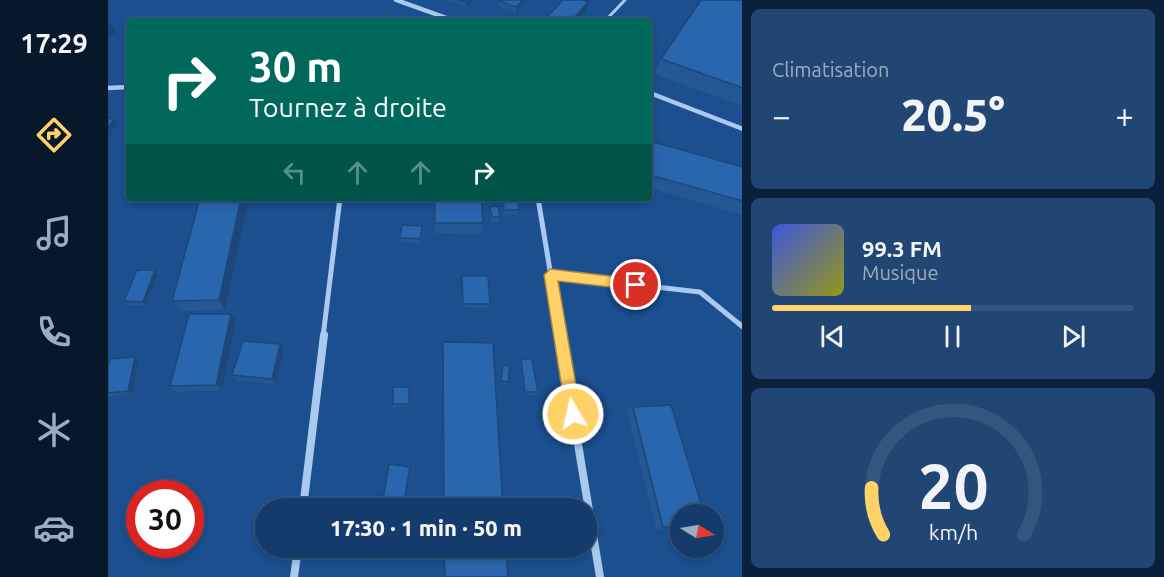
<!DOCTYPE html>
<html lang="fr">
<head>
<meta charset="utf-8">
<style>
  :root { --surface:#143b6b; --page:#214673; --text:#f1f3f6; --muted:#9dadc1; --line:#33557e; --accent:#ffd166 }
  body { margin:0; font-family:Ubuntu,sans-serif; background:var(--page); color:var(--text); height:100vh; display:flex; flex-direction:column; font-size:22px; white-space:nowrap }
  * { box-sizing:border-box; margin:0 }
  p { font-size:20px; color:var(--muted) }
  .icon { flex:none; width:33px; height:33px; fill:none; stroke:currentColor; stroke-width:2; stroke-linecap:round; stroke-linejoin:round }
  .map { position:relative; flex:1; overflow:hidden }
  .panel { display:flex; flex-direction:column; gap:9px; padding:9px; background:#0b203b; width:422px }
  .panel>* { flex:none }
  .guide { position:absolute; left:18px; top:18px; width:526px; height:183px; border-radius:6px; box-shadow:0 3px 9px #0003,0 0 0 2px var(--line); background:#00695c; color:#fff; overflow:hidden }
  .needle { width:39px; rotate:101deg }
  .controls { position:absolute; left:562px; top:504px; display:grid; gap:12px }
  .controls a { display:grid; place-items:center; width:54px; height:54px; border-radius:50%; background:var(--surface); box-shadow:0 3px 9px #0003,0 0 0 2px var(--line); font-size:30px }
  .speed { position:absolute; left:18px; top:480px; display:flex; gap:12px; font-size:30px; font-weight:700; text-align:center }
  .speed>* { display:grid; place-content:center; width:78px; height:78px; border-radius:50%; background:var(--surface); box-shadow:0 3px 9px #0003,0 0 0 2px var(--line); line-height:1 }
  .speed .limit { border:9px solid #d22; background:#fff; color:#111 }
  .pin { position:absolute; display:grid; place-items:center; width:51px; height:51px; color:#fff; margin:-26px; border:3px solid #fff; border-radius:50%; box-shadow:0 2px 6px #0007 }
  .me { position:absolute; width:66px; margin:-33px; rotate:351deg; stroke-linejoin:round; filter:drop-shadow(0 0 4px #0008) }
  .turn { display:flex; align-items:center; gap:21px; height:126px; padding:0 24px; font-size:27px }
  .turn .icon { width:78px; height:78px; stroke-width:2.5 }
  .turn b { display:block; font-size:42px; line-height:51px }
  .lanes { display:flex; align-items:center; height:57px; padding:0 24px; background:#0003; justify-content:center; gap:30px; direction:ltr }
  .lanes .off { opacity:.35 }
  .big { font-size:45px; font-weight:800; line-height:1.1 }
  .panel .tile { flex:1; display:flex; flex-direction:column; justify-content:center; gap:9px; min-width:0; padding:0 21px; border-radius:9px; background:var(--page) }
  .panel .dial { align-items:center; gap:0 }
  .dial svg { height:156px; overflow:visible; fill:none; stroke:var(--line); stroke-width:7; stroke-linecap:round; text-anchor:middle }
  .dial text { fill:var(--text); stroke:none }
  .song { display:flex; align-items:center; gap:18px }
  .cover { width:72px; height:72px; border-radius:9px; background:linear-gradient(135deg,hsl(230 70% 55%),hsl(60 70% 35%)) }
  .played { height:6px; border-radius:3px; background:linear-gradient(90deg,var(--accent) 55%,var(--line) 55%) }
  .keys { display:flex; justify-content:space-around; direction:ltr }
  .heat { display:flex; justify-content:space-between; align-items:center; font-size:33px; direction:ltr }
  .trip { position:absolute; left:147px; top:498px; width:342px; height:60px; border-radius:30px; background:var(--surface); box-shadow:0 3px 9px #0003,0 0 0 2px var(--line); font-weight:800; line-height:60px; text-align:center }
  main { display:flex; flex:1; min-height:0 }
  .tabs { display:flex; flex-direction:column; width:108px; justify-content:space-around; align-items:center; background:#08182b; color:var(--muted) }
  .tabs .icon { width:42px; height:42px }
  .tabs .on { color:var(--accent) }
  .tabs b { font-size:27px; color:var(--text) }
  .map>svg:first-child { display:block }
</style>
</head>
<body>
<main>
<nav class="tabs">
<b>17:29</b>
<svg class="icon on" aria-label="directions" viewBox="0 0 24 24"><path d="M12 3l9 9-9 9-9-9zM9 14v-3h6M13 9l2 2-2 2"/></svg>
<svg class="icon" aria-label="music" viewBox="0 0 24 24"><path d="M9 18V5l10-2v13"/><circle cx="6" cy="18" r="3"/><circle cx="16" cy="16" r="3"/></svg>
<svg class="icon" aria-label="phone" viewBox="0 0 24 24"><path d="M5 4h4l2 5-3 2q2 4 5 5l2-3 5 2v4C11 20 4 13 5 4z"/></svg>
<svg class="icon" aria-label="climate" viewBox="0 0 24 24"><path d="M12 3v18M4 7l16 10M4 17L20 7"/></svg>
<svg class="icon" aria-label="car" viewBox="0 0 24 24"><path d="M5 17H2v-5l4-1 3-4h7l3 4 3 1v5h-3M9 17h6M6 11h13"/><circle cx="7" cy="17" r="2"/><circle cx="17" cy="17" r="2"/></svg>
</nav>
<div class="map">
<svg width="635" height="577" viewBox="0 0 635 577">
  <rect width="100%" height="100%" fill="#1b4f8f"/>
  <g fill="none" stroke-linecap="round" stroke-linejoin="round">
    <path stroke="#a9c9ee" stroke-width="3" d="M497 21 517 0"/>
    <g stroke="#a9c9ee" stroke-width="4.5">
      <path d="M288 0 347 21"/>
      <path d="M0 88 21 87"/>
      <path d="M542 93 635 129"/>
    </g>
    <g stroke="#a9c9ee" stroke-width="5">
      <path d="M430 198 453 337"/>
      <path d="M442 275 592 292 635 327"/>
      <path d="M215 337 232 198"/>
    </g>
    <g stroke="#a9c9ee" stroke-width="8">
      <path d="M452 335 492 577"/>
      <path d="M195 508 216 335"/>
      <path d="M186 577 190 548"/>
    </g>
  </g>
  <g fill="#245895">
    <path d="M340 0H365L358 7 340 1Z"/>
    <path d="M635 0V106L546 74 553 59Z"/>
    <path d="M391 1 416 2 408 12 390 6Z"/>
    <path d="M542 141 635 167V215L542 188Z"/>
    <path d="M92 198H140L117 310 72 311 64 301Z"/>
    <path d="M327 198 375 223 373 234 326 233Z"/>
    <path d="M395 198 411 210 410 215 395 214Z"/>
    <path d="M382 207 392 217 391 221 383 222 381 211Z"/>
    <path d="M314 226 313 243 293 242 292 238Z"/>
    <path d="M47 270 50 274 38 305H20L16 301Z"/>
    <path d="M354 276 382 304 381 308 355 307Z"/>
    <path d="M123 314 128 320 114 390 69 392 62 386Z"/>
    <path d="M335 342 395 508H335Z"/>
    <path d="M176 350 168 384 129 381 124 375Z"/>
    <path d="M27 357 31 360 24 394 0 396V366Z"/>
    <path d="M413 359 430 392 428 395H416L412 362Z"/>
    <path d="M395 365 400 382 399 385 392 383Z"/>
    <path d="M301 387V407H285V404Z"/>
    <path d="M525 407 573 514V528L548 529 519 411Z"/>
    <path d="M302 469 296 503 275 500V499Z"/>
    <path d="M336 548H398L400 577H336Z"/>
  </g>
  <g fill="#1d4779">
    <path d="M361 0H365L358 7V2Z"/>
    <path d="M415 0H417L416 2 408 12V7Z"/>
    <path d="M478 0H482L480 3 478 11 468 21H463L477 5Z"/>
    <path d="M3 24 8 33 0 38V26Z"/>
    <path d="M6 119 9 123 0 138V128Z"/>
    <path d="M133 198H141L117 310 111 300Z"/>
    <path d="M47 270 50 274 38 305 35 302Z"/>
    <path d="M123 314 128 320 114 390 108 385Z"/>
    <path d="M172 344 176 350 168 384 164 379Z"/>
    <path d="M27 357 31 360 24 394 20 391Z"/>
  </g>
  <g fill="#2a66ad" stroke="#1d4779" stroke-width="1.5">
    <path d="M351 0H361L358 2Z"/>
    <path d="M392 0H415L408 7 391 1Z"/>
    <path d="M455 0H475L480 2 463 21H435Z"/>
    <path d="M593 0H635V88L553 59Z"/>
    <path d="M0 118 6 119 0 128Z"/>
    <path d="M542 141 635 167V201L542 175Z"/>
    <path d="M92 198H133L111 300 64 301Z"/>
    <path d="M327 198H373L375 223H327Z"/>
    <path d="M395 198 410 199 411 210H396Z"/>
    <path d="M390 206 392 217H384L382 207Z"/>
    <path d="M294 225 314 226 312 239 292 238Z"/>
    <path d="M29 270H47L35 302 16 301Z"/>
    <path d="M354 276H380L382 304H355Z"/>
    <path d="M81 314H123L108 385 62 386Z"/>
    <path d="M135 341 172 344 164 379 124 375Z"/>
    <path d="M335 342 385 343 395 508H336Z"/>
    <path d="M27 357 20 391 0 393V366L2 359Z"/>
    <path d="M413 359H424L430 392H417Z"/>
    <path d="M395 365 402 366 400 382 393 381Z"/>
    <rect x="285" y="387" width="16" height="17"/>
    <path d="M563 405 596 514H573V526L555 527 525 407Z"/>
    <path d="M281 464 302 467 296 502 275 499Z"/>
    <path d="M336 548H398L400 577H337Z"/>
  </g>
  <path fill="#ffd166" stroke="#a68842" stroke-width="1.5" d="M442 269 528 279 533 281 534 285 533 289 528 290 450 281 473 414 471 420 465 422 460 420 458 414 436 275Z"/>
</svg>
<div class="controls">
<a><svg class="needle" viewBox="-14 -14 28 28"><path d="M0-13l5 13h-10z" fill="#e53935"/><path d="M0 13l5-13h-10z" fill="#9dadc1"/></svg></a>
</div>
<div class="speed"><div class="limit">30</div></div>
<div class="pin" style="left:528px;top:285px;background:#d93025"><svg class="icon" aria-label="arrive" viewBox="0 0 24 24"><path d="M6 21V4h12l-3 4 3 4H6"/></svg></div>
<svg class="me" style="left:465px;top:414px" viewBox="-20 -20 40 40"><circle r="17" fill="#ffd166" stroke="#fff" stroke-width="3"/><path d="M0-11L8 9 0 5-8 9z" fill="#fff"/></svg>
<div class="trip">17:30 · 1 min · 50 m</div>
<div class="guide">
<div class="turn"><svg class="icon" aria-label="right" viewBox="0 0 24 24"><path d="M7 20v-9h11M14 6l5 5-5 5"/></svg><div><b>30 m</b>Tournez à droite</div></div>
<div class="lanes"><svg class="icon off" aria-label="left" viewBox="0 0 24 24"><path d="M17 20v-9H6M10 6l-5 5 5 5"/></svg><svg class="icon off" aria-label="ahead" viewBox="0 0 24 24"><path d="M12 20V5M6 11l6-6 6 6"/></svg><svg class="icon off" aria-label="ahead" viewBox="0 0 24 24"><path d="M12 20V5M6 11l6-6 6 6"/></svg><svg class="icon" aria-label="right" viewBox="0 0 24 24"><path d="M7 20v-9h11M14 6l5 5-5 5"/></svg></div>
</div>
</div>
<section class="panel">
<div class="tile"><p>Climatisation</p>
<div class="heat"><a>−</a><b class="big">20.5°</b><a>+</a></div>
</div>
<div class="tile">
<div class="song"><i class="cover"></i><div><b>99.3 FM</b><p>Musique</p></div></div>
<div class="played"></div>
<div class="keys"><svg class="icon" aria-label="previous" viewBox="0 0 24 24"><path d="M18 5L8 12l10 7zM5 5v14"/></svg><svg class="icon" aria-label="pause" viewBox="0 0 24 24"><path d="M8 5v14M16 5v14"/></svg><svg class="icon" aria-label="next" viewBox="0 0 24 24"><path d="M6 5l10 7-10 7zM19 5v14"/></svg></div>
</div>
<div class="tile dial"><svg viewBox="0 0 100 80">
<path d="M14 69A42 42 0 1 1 86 69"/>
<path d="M14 69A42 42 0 0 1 8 45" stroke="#ffd166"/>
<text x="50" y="56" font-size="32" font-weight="700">20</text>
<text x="50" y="72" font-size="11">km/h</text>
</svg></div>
</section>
</main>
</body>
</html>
